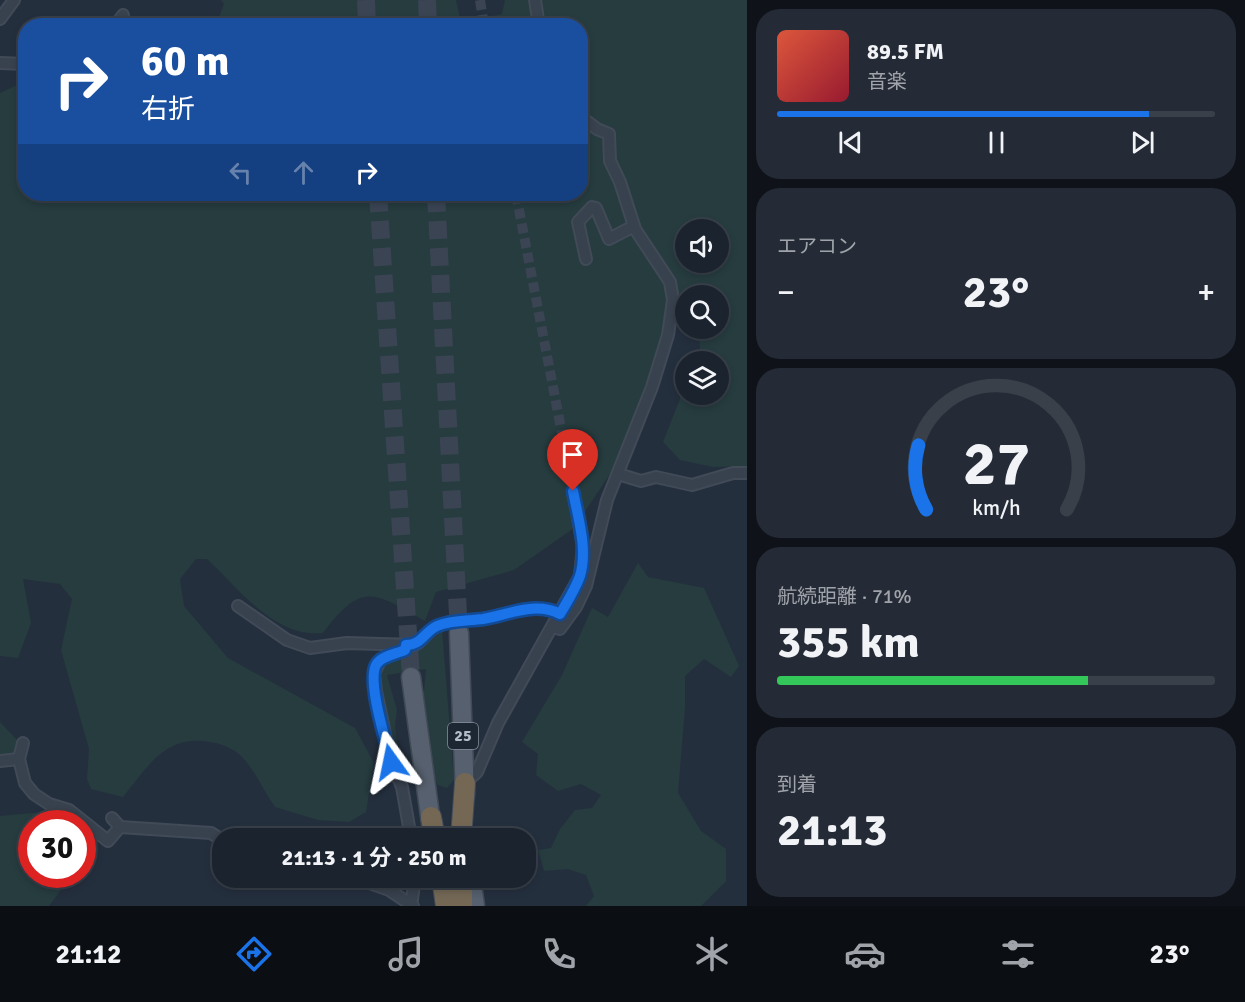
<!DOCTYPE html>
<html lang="ja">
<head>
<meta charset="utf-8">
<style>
  :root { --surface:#1b232e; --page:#242b36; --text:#f1f3f6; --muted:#a0a4aa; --line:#39404a; --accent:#1a73e8 }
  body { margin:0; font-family:Signika,"Noto Sans JP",sans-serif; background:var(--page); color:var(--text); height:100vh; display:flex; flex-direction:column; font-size:22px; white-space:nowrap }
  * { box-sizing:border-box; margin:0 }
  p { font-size:20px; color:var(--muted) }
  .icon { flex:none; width:33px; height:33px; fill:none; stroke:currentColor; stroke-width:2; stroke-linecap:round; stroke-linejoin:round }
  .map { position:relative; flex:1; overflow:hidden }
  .sheet { display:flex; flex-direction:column; gap:9px; padding:9px; background:#0f1319; width:498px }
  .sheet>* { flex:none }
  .hud { position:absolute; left:18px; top:18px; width:570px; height:183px; border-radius:24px; box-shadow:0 3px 9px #0003,0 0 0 2px var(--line); background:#1a4fa0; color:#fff; overflow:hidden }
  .tools { position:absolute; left:675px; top:219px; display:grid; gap:12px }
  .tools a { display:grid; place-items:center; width:54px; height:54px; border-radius:50%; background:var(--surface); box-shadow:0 3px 9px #0003,0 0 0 2px var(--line); font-size:30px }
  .speed { position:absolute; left:18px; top:810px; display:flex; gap:12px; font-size:30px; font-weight:700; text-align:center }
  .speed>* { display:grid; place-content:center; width:78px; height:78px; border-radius:50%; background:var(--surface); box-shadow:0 3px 9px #0003,0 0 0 2px var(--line); line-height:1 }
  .speed .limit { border:9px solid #d22; background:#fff; color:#111 }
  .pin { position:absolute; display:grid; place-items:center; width:51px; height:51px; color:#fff; margin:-62px -26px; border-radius:50% 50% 50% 0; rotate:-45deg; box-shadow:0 0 6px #0007 }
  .pin .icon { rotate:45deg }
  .me { position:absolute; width:66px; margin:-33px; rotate:348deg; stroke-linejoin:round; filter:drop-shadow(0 0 4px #0008) }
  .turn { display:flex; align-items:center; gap:21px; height:126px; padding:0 24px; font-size:27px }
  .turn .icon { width:78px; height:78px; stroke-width:2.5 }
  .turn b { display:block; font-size:42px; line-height:51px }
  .lanes { display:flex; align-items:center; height:57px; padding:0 24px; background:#0003; justify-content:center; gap:30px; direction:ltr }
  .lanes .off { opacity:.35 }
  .big { font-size:45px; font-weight:700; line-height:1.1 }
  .sheet .widget { flex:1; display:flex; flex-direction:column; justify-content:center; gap:9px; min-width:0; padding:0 21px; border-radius:24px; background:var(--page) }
  .sheet .dial { align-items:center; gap:0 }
  .dial svg { height:156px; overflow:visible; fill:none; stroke:var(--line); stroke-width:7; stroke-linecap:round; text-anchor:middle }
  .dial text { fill:var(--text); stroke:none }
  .song { display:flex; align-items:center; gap:18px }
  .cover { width:72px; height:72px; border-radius:9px; background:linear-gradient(135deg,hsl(10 70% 55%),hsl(350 70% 35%)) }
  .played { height:6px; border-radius:3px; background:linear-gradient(90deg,var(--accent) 85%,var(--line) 85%) }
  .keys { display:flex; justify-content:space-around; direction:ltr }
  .heat { display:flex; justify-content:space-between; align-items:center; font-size:33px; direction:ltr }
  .charge { height:9px; border-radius:4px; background:linear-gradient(90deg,#34c759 71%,var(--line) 0) }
  .trip { position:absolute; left:212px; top:828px; width:324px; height:60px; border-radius:24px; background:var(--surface); box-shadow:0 3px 9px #0003,0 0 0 2px var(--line); font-weight:700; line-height:60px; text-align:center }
  .dock { display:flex; height:96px; justify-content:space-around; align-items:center; background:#0b0e12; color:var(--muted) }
  .dock .icon { width:42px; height:42px }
  .dock .on { color:var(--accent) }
  .dock b { font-size:27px; color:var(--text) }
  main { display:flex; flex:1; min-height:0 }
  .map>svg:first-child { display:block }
</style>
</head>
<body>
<main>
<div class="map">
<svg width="747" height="906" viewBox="0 0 747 906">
  <rect width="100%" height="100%" fill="#242f3e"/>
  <g fill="#263c3f" fill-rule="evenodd">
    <path d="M221 0H456L461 23 502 14 505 0H747V466L713 467 680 460 663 442 685 386 686 394H718V362L696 361 700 352 699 329 718 328V296H686L685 309 679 307 675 295 669 346 630 444 574 528 514 570 436 592 425 621C374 593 363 580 323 633 275 638 239 589 207 559H196L180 579 184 606 228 658 355 728 374 763 366 812 349 822 318 820 275 807C265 793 258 777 248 764 239 751 225 744 210 742 166 734 148 766 123 797L91 789 87 779 89 749 61 650 72 599 60 584 23 579 31 623 18 658 0 656V93L25 81 26 194H580V26L216 25 224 4ZM686 230H718V262H686Z"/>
    <path d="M638 563 648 577 704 588 739 666 731 677 704 659 685 676V708L678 793 701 831 726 849V881L701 906H586L594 896 586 875 568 869 544 871 538 850 551 848 560 829 575 810 592 808 601 795 581 784 558 791 536 775 538 754 522 742 562 675 592 608 608 617Z"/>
    <path d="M442 629 454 780 447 788 438 785 433 775 422 692 424 691 426 669 387 675 397 710 395 726 400 766H397L378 671C388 658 399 661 412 654 424 647 433 639 442 629Z"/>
    <path d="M0 722 18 741 11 759 0 756Z"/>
    <path d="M43 812 56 823 32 824V874L72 875 49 906H0V816Z"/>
  </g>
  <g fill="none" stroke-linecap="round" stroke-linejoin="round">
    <g stroke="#3a4453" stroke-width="10" stroke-dasharray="10 5" stroke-linecap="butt">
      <path d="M480 0 484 26"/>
      <path d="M516 194 573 491"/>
    </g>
    <g stroke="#3a4453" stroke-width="18" stroke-dasharray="18 9" stroke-linecap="butt">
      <path d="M366 0 367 26"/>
      <path d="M427 0 428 26"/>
      <path d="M378 194 411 677"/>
      <path d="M436 194 459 633"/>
    </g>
    <defs>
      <g id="street">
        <path d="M535 0 539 26"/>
        <path d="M0 19 14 0"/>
        <path d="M115 26 123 15"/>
        <path d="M0 63 26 64"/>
        <path d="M586 259 578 222 592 207 596 208 609 239 634 226"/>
        <path d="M618 474 641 481 656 477 692 485 733 473H747"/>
        <path d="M238 606 287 640 310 648 347 643 415 645C423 641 427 631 436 627 450 619 466 621 482 619 508 615 535 601 560 614"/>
        <path d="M553 627 560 629 576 607 586 586 607 500 652 387 668 335 673 300 670 282 635 229 620 182 610 161 609 134 597 129 580 116"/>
        <path d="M406 645 405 650 381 659 374 673 376 691 391 762 402 787 411 838"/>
        <path d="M19 759 23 743"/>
        <path d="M0 761 19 759 25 783 34 794 49 804 69 810 108 841 120 827 211 833 222 840"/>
        <path d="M465 783 477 772 498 723 580 576 583 546 573 491"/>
        <path d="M112 818 120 827"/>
        <path d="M355 878 389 890 413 906"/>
        <path d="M411 906 415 878"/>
      </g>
      <g id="primary">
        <path d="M459 633 465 796"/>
        <path d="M411 677 432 830"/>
        <path d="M471 878 475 906"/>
      </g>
      <g id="highway">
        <path d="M431 817 435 838"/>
        <path d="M461 838 465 783"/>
        <path d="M442 878 446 906"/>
        <path d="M462 878V906"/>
      </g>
    </defs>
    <use href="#street" stroke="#414a57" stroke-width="14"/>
    <use href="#primary" stroke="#414a57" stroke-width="21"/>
    <use href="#highway" stroke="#434c59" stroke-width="22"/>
    <use href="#street" stroke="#38414e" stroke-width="10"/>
    <use href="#primary" stroke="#56606e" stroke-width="18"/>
    <use href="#highway" stroke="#746855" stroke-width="20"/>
  </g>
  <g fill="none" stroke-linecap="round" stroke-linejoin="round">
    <defs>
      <path id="route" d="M391 762C386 741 367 682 376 665 381 656 396 654 405 650L406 645C422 645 424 632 437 626 451 620 467 621 483 619 508 615 535 601 560 614 567 602 575 590 580 576 588 549 578 518 573 491"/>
    </defs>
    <use href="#route" stroke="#114b97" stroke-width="15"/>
    <use href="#route" stroke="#1a73e8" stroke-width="10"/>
  </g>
  <g text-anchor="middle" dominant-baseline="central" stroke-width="6" stroke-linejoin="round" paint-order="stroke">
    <rect fill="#1d2633" stroke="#878f9c" stroke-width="1.5" x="448" y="723" width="30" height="26" rx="4.5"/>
    <g font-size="16" font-weight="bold" fill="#b4bcc9">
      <text x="463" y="736">25</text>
    </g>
  </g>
</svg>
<div class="tools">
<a><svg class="icon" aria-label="sound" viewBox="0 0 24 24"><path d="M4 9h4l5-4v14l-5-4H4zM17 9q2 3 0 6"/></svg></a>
<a><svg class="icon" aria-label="search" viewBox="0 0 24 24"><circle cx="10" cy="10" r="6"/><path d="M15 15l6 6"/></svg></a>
<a><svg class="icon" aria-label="layers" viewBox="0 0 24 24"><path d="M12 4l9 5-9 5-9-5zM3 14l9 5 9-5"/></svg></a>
</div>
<div class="speed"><div class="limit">30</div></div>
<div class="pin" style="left:573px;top:491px;background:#d93025"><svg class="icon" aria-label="arrive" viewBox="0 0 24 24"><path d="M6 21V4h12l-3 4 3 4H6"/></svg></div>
<svg class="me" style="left:391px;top:762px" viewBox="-20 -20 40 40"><path d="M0-17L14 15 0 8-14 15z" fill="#1a73e8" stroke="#fff" stroke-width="4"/></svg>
<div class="trip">21:13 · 1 分 · 250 m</div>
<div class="hud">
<div class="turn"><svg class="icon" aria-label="right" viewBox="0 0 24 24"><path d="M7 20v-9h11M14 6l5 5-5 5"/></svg><div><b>60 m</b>右折</div></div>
<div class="lanes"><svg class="icon off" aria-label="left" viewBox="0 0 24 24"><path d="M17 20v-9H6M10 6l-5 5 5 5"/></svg><svg class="icon off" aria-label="ahead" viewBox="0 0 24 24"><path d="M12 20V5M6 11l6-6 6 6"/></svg><svg class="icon" aria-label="right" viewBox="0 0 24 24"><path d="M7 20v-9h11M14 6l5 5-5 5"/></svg></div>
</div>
</div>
<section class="sheet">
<div class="widget">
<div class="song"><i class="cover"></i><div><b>89.5 FM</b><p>音楽</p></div></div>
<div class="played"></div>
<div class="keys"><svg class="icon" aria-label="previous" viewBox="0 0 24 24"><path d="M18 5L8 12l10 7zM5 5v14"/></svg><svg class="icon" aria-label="pause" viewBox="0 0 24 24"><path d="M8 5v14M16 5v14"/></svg><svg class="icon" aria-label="next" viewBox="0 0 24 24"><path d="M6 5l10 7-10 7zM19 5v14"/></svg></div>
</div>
<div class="widget"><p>エアコン</p>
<div class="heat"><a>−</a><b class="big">23°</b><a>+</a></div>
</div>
<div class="widget dial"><svg viewBox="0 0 100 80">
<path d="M14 69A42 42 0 1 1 86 69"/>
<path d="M14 69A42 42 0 0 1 10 36" stroke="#1a73e8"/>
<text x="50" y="56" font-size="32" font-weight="700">27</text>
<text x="50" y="72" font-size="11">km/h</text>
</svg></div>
<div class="widget"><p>航続距離 · 71%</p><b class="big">355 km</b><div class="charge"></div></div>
<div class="widget"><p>到着</p><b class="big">21:13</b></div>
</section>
</main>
<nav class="dock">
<b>21:12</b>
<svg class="icon on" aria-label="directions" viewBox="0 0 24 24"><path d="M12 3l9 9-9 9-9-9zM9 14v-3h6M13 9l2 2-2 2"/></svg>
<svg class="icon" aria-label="music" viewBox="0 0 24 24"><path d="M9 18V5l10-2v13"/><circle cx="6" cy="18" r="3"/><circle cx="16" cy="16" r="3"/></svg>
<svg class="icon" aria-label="phone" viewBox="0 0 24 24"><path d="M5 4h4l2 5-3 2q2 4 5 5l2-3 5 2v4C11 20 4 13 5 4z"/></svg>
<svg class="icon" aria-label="climate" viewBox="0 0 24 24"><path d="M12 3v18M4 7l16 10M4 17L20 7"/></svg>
<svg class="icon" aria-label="car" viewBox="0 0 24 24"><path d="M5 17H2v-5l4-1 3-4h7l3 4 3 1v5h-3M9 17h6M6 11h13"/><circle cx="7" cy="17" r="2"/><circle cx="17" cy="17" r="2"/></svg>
<svg class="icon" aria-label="filters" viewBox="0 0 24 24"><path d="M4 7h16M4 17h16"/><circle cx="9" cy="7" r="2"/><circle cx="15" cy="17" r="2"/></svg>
<b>23°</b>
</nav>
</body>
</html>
